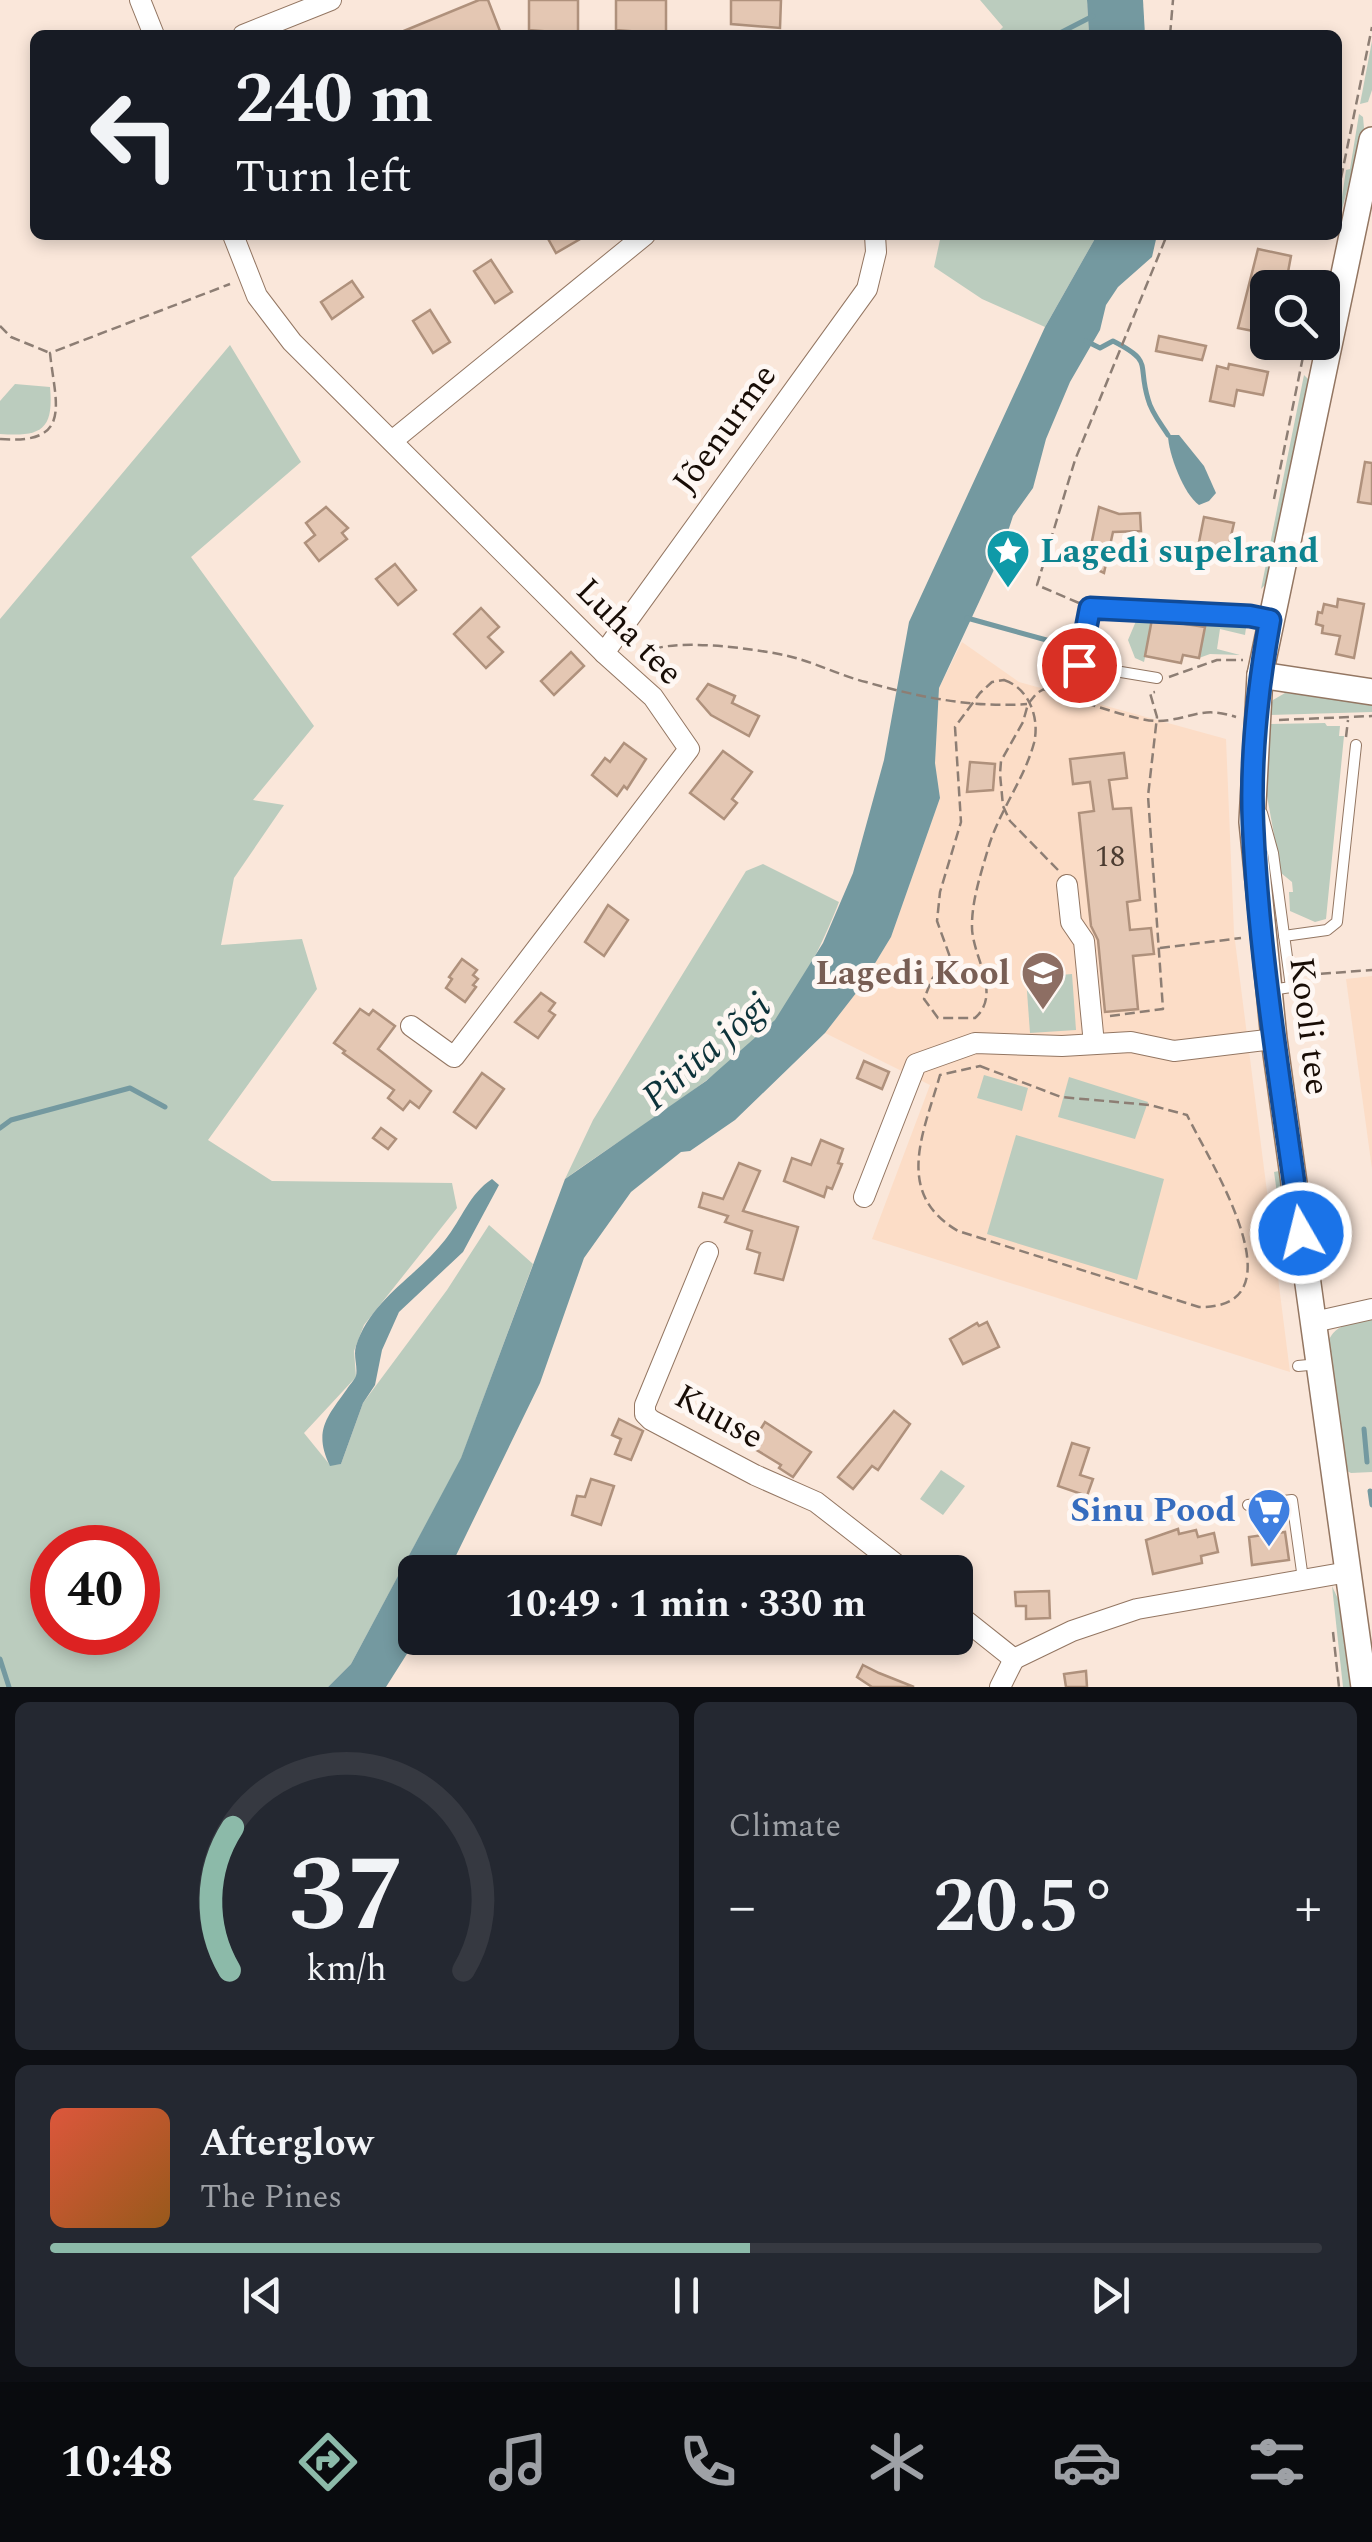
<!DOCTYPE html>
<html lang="en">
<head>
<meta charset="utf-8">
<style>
  :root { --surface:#171b24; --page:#242831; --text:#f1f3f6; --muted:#9ea1a6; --line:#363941; --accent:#8cbaa9 }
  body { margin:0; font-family:Spectral,serif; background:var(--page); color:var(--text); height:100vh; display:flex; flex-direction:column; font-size:38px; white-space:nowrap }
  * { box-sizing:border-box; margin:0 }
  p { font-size:32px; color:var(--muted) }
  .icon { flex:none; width:55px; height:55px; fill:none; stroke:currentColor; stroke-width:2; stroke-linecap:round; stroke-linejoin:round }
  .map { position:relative; height:1687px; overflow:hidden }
  .details { display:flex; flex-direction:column; gap:15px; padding:15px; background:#0d0f14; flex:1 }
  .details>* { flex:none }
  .guide { position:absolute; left:30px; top:30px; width:1312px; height:210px; border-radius:15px; box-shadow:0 5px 15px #0003; background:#171b24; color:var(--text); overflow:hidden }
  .tools { position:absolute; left:1250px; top:270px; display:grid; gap:20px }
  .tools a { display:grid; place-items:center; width:90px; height:90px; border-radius:15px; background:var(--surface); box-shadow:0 5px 15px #0003; font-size:50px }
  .speed { position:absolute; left:30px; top:1525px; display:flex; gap:20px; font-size:50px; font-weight:700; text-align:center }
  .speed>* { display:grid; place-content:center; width:130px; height:130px; border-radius:50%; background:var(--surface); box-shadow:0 5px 15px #0003; line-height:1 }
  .speed .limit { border:15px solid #d22; background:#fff; color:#111 }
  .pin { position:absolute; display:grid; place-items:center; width:85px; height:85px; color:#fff; margin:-42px; border:5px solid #fff; border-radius:50%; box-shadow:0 2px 10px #0007 }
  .me { position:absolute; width:110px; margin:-55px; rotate:352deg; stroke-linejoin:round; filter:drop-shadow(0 0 8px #0008) }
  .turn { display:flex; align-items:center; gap:35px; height:210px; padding:0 40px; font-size:45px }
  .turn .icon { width:130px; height:130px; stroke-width:2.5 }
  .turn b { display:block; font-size:70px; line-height:85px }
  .big { font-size:75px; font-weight:700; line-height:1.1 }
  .details .tile { flex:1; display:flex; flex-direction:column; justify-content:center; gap:15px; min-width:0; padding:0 35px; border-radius:15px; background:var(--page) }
  .details .dial { align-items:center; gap:0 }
  .dial svg { height:260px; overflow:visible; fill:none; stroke:var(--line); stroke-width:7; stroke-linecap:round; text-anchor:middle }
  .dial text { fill:var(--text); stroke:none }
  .song { display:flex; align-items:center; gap:30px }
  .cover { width:120px; height:120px; border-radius:15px; background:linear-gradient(135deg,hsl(10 70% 55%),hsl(30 70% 35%)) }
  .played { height:10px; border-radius:5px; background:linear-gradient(90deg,var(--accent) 55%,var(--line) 55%) }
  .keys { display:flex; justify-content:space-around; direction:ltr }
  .heat { display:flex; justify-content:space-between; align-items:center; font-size:55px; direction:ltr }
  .details .tiles { flex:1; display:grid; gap:15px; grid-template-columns:1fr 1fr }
  .tile:last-child { grid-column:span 2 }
  .trip { position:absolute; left:398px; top:1555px; width:575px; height:100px; border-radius:15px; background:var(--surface); box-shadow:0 5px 15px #0003; font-weight:700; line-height:100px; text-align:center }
  .dock { display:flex; height:160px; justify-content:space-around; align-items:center; background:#090b0e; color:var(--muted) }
  .dock .icon { width:70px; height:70px }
  .dock .current { color:var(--accent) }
  .dock b { font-size:45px; color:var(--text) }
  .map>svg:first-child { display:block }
</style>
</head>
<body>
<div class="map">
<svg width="1372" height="1687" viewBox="0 0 1372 1687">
  <rect width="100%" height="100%" fill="#fae7da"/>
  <g fill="#fcddc7">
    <path d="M962 642 1019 682 1226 739 1234 933 1290 1372 872 1239 930 1085 825 1033 860 988 891 937 940 798 935 763 939 688Z"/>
    <path d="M1372 976V1169L1346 979Z"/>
  </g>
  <g fill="#bbccbe" fill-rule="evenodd">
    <path d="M980 0H1087L1089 35H995L1003 27Z"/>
    <path d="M1372 41V90L1368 102 1360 104Z"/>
    <path d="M1359 114 1363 117 1364 128 1338 224 1346 170 1350 169Z"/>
    <path d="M941 235H1097L1045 327 982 299 934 267Z"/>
    <path d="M230 345 301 462 191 557 314 726 253 800 284 805 234 878 221 945 302 939 317 989 208 1140 272 1181 452 1183 457 1208 364 1325 354 1351 356 1377 304 1433 330 1465 341 1464 363 1403 447 1290 489 1225 533 1264 461 1459 351 1664 328 1687H0V619ZM52 1548H138V1632H52Z"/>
    <path d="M1304 375 1308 379V386L1266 584 1261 589Z"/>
    <path d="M15 384 50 387C54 430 41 437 0 434V401Z"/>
    <path d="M1139 614H1182L1247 621 1245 635 1220 629 1217 649 1240 655 1210 654 1199 658 1205 627 1154 616 1144 662 1135 658 1128 640Z"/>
    <path d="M1285 693 1372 701V712L1266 715 1273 700Z"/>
    <path d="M1325 723 1327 726H1340L1339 736H1344L1326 919 1315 922 1290 911 1289 892H1293L1292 882 1281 873 1265 785 1268 724Z"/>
    <path d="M763 864 839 902C826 936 797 998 773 1023 712 1084 635 1129 565 1179L593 1120 746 871Z"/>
    <path d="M1072 974 1076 1030 1030 1033 1026 978Z"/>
    <path d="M984 1075 1028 1088 1022 1111 977 1098Z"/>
    <path d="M1069 1077 1148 1102 1135 1139 1058 1117Z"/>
    <path d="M1016 1135 1164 1179 1137 1280 987 1234Z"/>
    <path d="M1279 1171 1296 1274 1288 1271 1274 1172Z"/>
    <path d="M1372 1319V1472L1351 1473 1345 1470 1327 1346C1332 1324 1352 1323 1372 1319Z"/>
    <path d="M941 1470 965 1486 943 1515 920 1499Z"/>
    <path d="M1332 1586 1339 1601 1351 1687H1343Z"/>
  </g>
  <g fill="#7499a0">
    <path d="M1087 0H1143L1145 35H1089Z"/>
    <path d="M1097 235H1157L1152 257 1118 287 1106 305 1100 330 1070 382 1046 439 1033 488 1013 516 999 559 939 688 935 763 940 798 891 937 860 988 825 1033 735 1120 690 1151 681 1152 631 1192 584 1258 540 1383 448 1572H415L417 1638 386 1687H328L351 1664 461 1458 565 1179 706 1081 775 1020 823 943 853 873 884 760 909 622 1045 327Z"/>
    <path d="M1168 435H1179L1204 466 1216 493 1209 501 1199 505C1184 495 1168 453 1168 435Z"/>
    <path d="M492 1179 499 1185 463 1252 399 1312 382 1350 375 1385 363 1403 341 1464 330 1466C313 1431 327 1417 347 1389 348 1387 355 1379 356 1376 358 1366 353 1356 356 1346 371 1299 416 1277 445 1240 462 1219 469 1194 492 1179Z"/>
  </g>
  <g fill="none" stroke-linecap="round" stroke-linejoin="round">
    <g stroke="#7499a0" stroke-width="5">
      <path d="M1056 35 1093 16"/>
      <path d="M1086 341 1100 348 1113 341C1154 362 1137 363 1148 399 1151 412 1161 424 1168 435"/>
      <path d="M967 618 1061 644"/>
      <path d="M0 1128 11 1120 130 1088 165 1107"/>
      <path d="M1364 1429 1367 1462"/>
      <path d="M1370 1491 1372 1505"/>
      <path d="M0 1659 9 1687"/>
    </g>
  </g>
  <g fill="#e4c7b3" stroke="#af917c" stroke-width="2.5">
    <path d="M479 0H488L500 31 489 35H394Z"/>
    <path d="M529 0H578V34L529 30Z"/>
    <path d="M616 0H666V34L616 30Z"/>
    <path d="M731 0H781L780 28 731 24Z"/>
    <path d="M546 235H587L556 253Z"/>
    <path d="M1258 249 1291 256 1285 288H1268V334L1238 328Z"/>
    <path d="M491 260 512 292 495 303 474 271Z"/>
    <path d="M352 281 363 297 332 319 321 302Z"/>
    <path d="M430 310 450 342 433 353 413 321Z"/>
    <path d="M1159 336 1206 346 1202 360 1156 351Z"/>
    <path d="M1229 364 1268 372 1263 395 1237 390 1234 406 1210 401 1217 366 1228 369Z"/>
    <path d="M1365 462 1372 463V504L1358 502Z"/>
    <path d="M326 507 348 528 342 533 347 539 319 561 305 543 315 535 306 523Z"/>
    <path d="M1099 507 1119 514 1140 513 1141 531 1113 532 1104 573 1087 565Z"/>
    <path d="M1204 517 1234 523 1228 549 1199 542Z"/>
    <path d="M395 564 416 590 398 605 376 579Z"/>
    <path d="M1338 599 1364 604 1354 658 1336 654 1340 636 1322 633 1323 626 1316 624 1318 612 1322 613 1324 604 1337 607Z"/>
    <path d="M481 608 499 627 488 637 503 652 486 668 454 634Z"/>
    <path d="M1152 619 1205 627 1199 658 1183 655 1181 663 1145 656Z"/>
    <path d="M571 652 584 666 554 695 541 681Z"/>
    <path d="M708 684 735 696 732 703 759 716 749 736 711 715 697 699Z"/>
    <path d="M624 743 646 759 627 789 624 786 617 796 592 775 605 758 610 762Z"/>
    <path d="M723 751 752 772 732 799 737 803 724 819 690 793Z"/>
    <path d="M1124 753 1127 778 1109 780 1113 809 1131 808 1140 900 1127 902 1130 930 1151 928 1154 954 1133 956 1138 1009 1105 1012 1098 940 1091 926 1079 813 1094 811 1090 782 1073 784 1070 759Z"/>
    <path d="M970 762 995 764 993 790 967 792Z"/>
    <path d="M608 905 628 920 604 956 585 942Z"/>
    <path d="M462 959 477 970 473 975 478 979 473 985 476 987 465 1002 446 988 452 979 449 977Z"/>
    <path d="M541 993 555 1003 549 1011 555 1015 538 1038 515 1022Z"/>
    <path d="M360 1009 369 1015 373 1010 395 1026 378 1049 431 1091 419 1108 410 1101 403 1110 388 1098 394 1090 343 1053 345 1051 334 1043Z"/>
    <path d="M864 1061 889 1072 882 1089 857 1078Z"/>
    <path d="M482 1073 504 1089 476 1128 454 1112Z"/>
    <path d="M381 1128 396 1139 388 1149 373 1138Z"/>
    <path d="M821 1140 843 1149 838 1163 842 1164 832 1189 827 1187 824 1197 784 1181 792 1158 811 1165Z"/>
    <path d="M739 1163 760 1171 743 1211 798 1227 783 1280 755 1273 760 1253 747 1249 752 1231 725 1222 728 1216 699 1207 703 1193 723 1199Z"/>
    <path d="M987 1322 999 1347 963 1364 950 1339 977 1323 979 1326Z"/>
    <path d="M894 1411 910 1424 878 1470 872 1466 853 1489 838 1477Z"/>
    <path d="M619 1419 643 1431 631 1460 615 1454 621 1439 612 1435Z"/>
    <path d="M765 1422 811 1452 793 1477 779 1468 781 1465 750 1446Z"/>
    <path d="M1072 1443 1089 1448 1080 1475 1093 1479 1087 1496 1058 1486Z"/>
    <path d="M591 1479 614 1486 601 1525 572 1515 577 1496 585 1497Z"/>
    <path d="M1178 1529 1179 1534 1196 1530 1198 1537 1214 1533 1218 1552 1201 1556 1202 1563 1153 1574 1146 1540Z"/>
    <path d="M1285 1532 1289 1560 1252 1565 1249 1537Z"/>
    <path d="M1049 1591 1050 1618 1026 1619V1606H1016L1015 1592Z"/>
    <path d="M863 1665 879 1673 914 1687H872L857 1677Z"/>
    <path d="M1086 1671 1087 1687H1066L1064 1674Z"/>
  </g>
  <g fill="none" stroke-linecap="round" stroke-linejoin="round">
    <defs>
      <g id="service">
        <path d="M1157 678 1079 665 1090 608 1251 615 1269 620"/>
        <path d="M1262 813 1273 853 1291 987 1271 990"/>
        <path d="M1284 936 1327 930 1337 922 1356 745"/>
        <path d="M1298 1366 1319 1364"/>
        <path d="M1248 1505 1292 1500 1303 1579"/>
      </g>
      <g id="minor">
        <path d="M140 0 154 35"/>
        <path d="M243 35 331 0"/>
        <path d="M233 235 257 296 292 342 604 653 653 697 689 749 454 1057 411 1026"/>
        <path d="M392 441 645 235"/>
        <path d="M604 653 867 289 876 252 875 235"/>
        <path d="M1067 885 1071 922 1084 941 1094 1044"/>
        <path d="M864 1197 916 1064 975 1043 1062 1046 1131 1042 1174 1051 1274 1039"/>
        <path d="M708 1252 645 1405V1414L651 1420 755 1475 816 1502 906 1572"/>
        <path d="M1314 1322 1372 1309"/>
        <path d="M955 1612 1014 1659 1072 1631 1137 1609 1348 1572"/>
        <path d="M1000 1687 1014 1659"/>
      </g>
      <g id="tertiary">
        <path d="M1260 675 1372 692"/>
        <path d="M1364 1687 1274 1039 1252 822 1260 675 1372 140"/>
      </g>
    </defs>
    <use href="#service" stroke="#937662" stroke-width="12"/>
    <use href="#minor" stroke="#937662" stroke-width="22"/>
    <use href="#tertiary" stroke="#937662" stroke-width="28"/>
    <g stroke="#8d7e74" stroke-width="2.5" stroke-dasharray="10 5" stroke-linecap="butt">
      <path d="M1170 35 1173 0"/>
      <path d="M1341 178 1372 27"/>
      <path d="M0 326 11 337 50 353"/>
      <path d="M0 439C74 445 55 403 50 353L230 284"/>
      <path d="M1274 499 1306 342"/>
      <path d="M1079 603 1037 585 1075 460 1167 235"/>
      <path d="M640 656C662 635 755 649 784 655 812 661 838 675 866 682 918 697 973 708 1027 704"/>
      <path d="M1169 677 1217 660H1243"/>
      <path d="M1004 680C1029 688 1040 718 1034 743 1024 780 998 813 988 849 981 873 972 900 972 925 971 956 1003 993 975 1018H938L924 999 932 979 950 957 937 921 940 892 961 822 955 727 980 693 992 682Z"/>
      <path d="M1043 689C1067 696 1137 722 1158 721 1190 720 1200 705 1236 717"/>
      <path d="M1279 720 1372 716"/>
      <path d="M1346 737 1348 720"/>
      <path d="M1058 870 1010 821 1003 806 1000 774 1001 761 1023 722 1028 704 1037 693 1067 676"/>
      <path d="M1160 948 1241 938"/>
      <path d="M1306 975 1372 970"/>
      <path d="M1110 1016 1163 1009 1148 796 1157 717 1150 693 1155 692"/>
      <path d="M980 1066 1061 1097 1150 1105 1187 1115C1208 1159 1305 1309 1199 1307L958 1231C893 1193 924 1132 940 1075Z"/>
      <path d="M1333 1632 1339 1687"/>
    </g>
    <use href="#service" stroke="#fff" stroke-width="10"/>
    <use href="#minor" stroke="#fff" stroke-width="20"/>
    <use href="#tertiary" stroke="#fff" stroke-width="25"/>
  </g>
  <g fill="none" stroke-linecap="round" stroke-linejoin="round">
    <defs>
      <path id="route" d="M1079 665 1090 608 1250 616 1270 620C1258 687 1250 756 1253 824 1259 961 1283 1097 1301 1233"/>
    </defs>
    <use href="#route" stroke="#114b97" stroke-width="25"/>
    <use href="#route" stroke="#1a73e8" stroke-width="18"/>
  </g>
  <defs>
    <symbol id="sight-pin" viewBox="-11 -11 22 30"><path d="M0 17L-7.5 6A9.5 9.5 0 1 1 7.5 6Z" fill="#0f9aa8" stroke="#fef7f3"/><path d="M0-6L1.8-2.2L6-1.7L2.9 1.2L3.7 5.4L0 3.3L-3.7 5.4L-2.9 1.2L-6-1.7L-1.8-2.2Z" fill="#fff"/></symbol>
    <symbol id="school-pin" viewBox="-11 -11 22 30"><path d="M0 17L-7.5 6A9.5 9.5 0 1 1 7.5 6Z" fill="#8d6e63" stroke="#fef7f3"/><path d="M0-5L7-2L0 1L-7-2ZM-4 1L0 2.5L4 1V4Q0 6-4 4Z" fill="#fff"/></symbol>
    <symbol id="supermarket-pin" viewBox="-11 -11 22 30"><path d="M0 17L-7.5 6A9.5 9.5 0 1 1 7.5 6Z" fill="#3f7fe0" stroke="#fef7f3"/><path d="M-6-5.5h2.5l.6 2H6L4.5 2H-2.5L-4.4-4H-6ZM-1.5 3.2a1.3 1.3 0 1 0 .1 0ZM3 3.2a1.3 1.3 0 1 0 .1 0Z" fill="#fff"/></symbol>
  </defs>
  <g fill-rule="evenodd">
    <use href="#sight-pin" x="983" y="526" width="50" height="68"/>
    <use href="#school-pin" x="1018" y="948" width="50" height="68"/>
    <use href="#supermarket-pin" x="1244" y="1485" width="50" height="68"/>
  </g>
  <g text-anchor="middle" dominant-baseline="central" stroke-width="10" stroke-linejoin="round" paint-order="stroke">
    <g font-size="30" fill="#4b3c31">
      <text x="1110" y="857">18</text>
    </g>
    <g font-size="35" fill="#180d06" stroke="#fef7f3">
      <text transform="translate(725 429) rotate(-54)">Jõenurme</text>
      <text transform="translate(629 632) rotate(45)">Luha tee</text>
      <text transform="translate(1309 1026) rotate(83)">Kooli tee</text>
      <text transform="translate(719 1417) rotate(29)">Kuuse</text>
    </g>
    <g font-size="35" font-weight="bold" fill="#0d838f" stroke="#fef7f3" text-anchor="start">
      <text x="1040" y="551">Lagedi supelrand</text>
    </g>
    <g font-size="35" font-weight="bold" fill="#785e54" stroke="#fef7f3" text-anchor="end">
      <text x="1010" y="973">Lagedi Kool</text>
    </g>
    <g font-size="35" font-weight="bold" fill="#366cbe" stroke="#fef7f3" text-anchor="end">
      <text x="1236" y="1510">Sinu Pood</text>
    </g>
    <g font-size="38" font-style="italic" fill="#0d333a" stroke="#fef7f3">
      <text transform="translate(707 1052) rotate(-41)">Pirita jõgi</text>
    </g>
  </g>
</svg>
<div class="tools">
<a><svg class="icon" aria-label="search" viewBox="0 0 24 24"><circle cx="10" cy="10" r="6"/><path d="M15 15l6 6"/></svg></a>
</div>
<div class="speed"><div class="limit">40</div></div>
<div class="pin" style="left:1079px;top:665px;background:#d93025"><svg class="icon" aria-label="arrive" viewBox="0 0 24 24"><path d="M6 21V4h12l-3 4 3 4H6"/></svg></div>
<svg class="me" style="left:1301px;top:1233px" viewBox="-20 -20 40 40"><circle r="17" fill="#1a73e8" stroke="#fff" stroke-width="3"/><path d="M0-11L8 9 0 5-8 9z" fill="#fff"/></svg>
<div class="trip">10:49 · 1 min · 330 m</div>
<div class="guide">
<div class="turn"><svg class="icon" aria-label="left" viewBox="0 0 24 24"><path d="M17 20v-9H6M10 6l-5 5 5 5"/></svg><div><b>240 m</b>Turn left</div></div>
</div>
</div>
<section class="details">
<div class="tiles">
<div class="tile dial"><svg viewBox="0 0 100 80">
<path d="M14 69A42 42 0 1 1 86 69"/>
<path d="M14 69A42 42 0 0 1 15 25" stroke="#8cbaa9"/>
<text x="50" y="56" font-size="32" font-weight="700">37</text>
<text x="50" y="72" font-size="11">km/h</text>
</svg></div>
<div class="tile"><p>Climate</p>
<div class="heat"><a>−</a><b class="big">20.5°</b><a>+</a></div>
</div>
<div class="tile">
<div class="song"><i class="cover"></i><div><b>Afterglow</b><p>The Pines</p></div></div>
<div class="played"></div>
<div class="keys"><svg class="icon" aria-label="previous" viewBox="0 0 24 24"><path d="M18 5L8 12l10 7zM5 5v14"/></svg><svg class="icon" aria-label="pause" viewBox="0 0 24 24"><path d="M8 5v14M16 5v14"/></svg><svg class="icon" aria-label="next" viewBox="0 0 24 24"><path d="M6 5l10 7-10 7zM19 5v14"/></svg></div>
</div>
</div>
</section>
<nav class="dock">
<b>10:48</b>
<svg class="icon current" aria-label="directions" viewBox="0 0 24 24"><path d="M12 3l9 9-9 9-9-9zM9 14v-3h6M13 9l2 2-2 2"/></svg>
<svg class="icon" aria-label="music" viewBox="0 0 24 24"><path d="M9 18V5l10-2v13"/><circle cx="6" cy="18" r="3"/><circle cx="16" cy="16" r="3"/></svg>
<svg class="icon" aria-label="phone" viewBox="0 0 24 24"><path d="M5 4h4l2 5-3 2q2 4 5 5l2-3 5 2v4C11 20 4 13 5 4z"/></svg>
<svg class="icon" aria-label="climate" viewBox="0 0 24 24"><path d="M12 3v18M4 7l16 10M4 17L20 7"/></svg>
<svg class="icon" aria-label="car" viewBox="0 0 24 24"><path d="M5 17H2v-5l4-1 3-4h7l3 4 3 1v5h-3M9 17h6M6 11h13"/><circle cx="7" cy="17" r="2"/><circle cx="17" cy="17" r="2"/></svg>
<svg class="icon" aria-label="filters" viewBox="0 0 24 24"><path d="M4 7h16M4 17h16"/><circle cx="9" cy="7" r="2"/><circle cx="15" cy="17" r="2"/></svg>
</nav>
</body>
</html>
